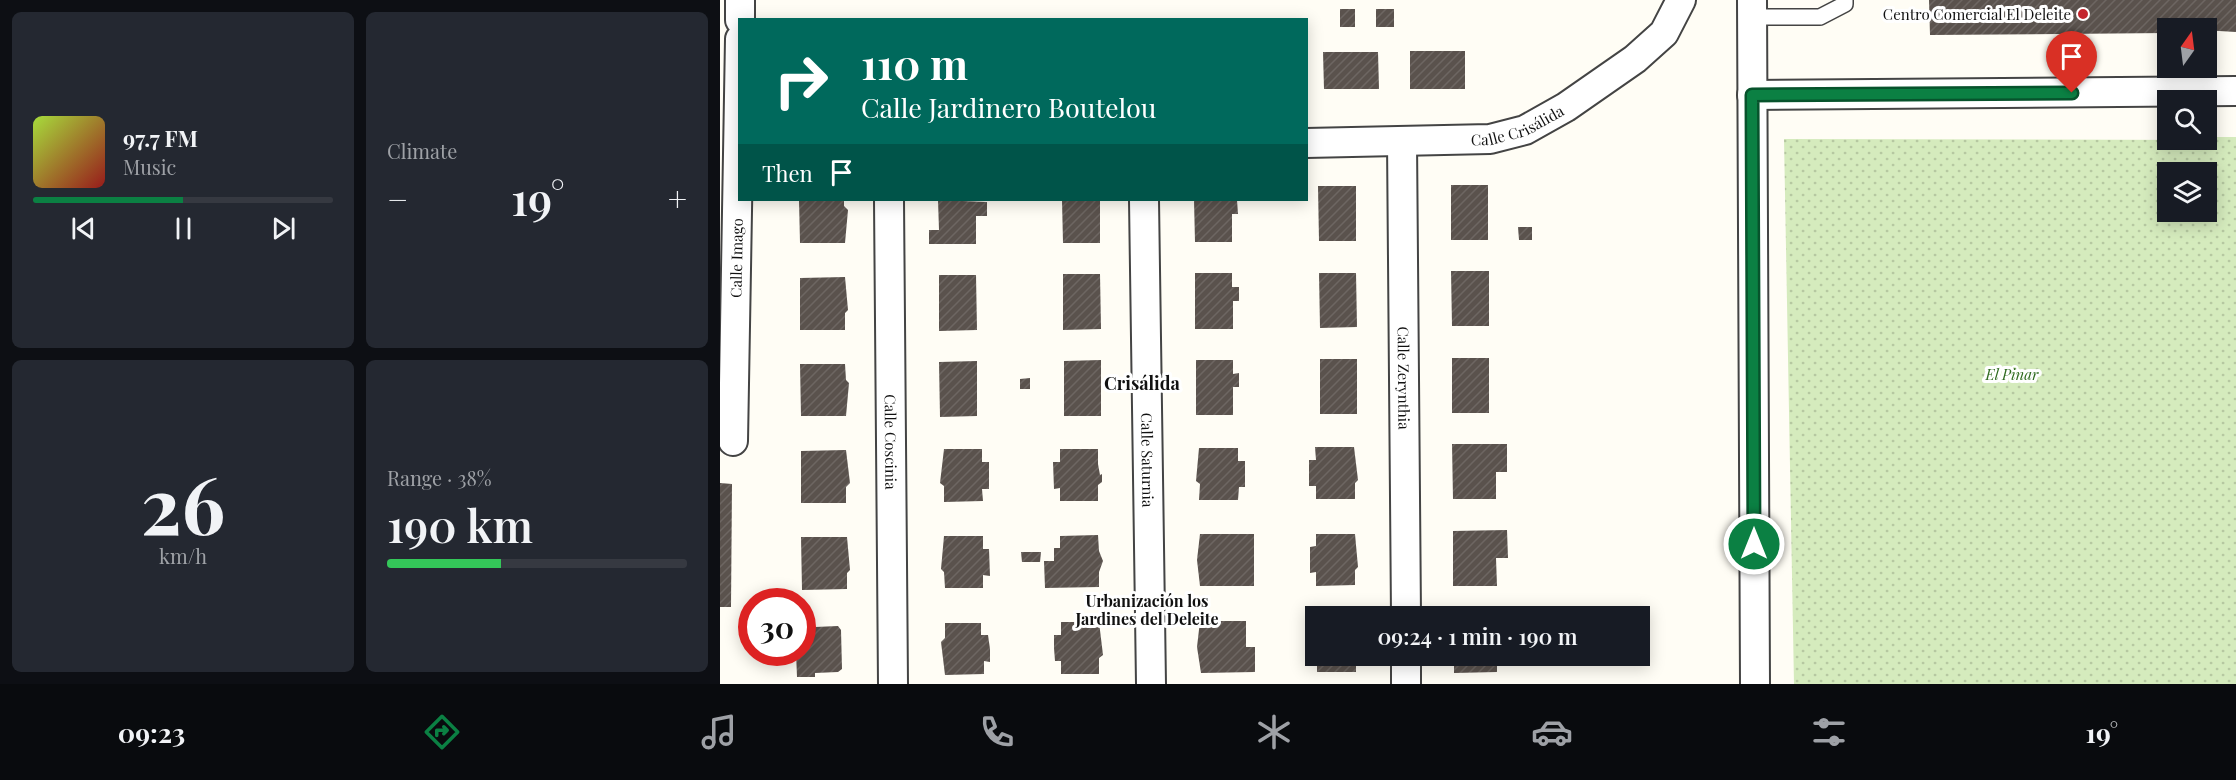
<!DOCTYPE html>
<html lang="en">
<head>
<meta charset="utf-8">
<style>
  :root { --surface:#171b24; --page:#242831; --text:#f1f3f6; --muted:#9ea1a6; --line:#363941; --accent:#0b8043 }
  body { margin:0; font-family:"Playfair Display",serif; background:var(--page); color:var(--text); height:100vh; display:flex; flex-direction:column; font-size:22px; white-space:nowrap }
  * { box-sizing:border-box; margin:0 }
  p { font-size:20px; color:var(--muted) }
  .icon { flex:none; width:33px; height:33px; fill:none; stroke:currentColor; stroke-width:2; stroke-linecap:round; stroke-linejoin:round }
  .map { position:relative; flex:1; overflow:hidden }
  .side { display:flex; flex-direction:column; gap:12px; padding:12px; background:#0d0f14; width:720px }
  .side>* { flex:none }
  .top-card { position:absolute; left:18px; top:18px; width:570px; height:183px; border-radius:0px; box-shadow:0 3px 15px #0003; background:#00695c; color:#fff; overflow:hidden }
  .needle { width:39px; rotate:14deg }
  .buttons { position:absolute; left:1437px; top:18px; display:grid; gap:12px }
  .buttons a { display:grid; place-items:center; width:60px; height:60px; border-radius:0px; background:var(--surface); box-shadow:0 3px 15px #0003; font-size:30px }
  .speed { position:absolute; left:18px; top:588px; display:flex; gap:12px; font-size:30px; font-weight:700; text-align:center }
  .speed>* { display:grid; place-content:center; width:78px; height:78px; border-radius:50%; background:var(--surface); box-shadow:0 3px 15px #0003; line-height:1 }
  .speed .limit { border:9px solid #d22; background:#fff; color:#111 }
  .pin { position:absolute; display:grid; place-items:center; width:51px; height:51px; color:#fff; margin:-62px -26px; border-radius:50% 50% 50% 0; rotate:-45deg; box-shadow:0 0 6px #0007 }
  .pin .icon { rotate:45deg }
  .me { position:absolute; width:66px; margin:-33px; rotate:0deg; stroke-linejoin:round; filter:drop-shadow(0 0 4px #0008) }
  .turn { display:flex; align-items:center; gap:21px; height:126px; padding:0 24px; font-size:27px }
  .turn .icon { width:78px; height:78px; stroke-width:2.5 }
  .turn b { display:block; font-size:42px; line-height:51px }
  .then { display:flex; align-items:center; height:57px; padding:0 24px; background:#0003; gap:12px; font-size:22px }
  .big { font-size:45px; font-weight:600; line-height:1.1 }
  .side .tile { flex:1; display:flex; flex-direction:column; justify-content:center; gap:9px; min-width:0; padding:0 21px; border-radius:9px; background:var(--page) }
  .side .dial { align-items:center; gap:0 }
  .dial b { font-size:78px; line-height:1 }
  .song { display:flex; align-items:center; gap:18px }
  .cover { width:72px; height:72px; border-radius:9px; background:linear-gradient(135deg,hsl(80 70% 55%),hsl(0 70% 35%)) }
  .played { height:6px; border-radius:3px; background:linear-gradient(90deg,var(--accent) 50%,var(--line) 50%) }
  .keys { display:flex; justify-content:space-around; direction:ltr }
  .heat { display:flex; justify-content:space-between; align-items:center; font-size:33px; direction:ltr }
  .charge { height:9px; border-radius:4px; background:linear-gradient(90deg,#34c759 38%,var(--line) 0) }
  .side .tiles { flex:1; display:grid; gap:12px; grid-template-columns:repeat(2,1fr) }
  .trip { position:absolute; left:585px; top:606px; width:345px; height:60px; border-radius:0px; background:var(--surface); box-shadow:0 3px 15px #0003; font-weight:600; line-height:60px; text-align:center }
  .menu { display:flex; height:96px; justify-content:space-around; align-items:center; background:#090b0e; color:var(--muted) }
  .menu .icon { width:42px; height:42px }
  .menu .selected { color:var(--accent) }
  .menu b { font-size:27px; color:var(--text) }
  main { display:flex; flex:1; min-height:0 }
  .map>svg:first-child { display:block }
</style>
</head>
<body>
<main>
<section class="side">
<div class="tiles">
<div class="tile">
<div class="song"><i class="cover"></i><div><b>97.7 FM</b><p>Music</p></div></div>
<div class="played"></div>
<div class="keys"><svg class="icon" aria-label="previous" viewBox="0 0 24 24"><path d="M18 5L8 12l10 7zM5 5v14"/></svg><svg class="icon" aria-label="pause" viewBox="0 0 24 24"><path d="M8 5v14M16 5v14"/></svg><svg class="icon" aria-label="next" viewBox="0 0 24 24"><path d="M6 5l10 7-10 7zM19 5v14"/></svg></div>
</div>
<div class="tile"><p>Climate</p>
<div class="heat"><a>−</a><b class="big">19°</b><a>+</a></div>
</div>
<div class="tile dial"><b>26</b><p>km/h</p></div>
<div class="tile"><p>Range · 38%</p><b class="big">190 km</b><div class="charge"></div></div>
</div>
</section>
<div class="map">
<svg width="1516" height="684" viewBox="0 0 1516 684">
  <defs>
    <pattern id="grass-dots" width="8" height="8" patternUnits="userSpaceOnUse" patternTransform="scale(1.5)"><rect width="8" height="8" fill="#d5ebbd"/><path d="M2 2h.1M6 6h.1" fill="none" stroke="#b6c8a1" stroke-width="1.8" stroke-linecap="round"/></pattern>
    <pattern id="building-hatch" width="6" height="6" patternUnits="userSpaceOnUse" patternTransform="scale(1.5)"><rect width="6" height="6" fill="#5a524d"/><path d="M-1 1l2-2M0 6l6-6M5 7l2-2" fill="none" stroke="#6d6662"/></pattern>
  </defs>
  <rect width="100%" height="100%" fill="#fffdf5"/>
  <path fill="url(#grass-dots)" fill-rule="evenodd" d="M1487 137H1516V684H1074L1064 139 1486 140ZM1448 172H1486V212H1448Z"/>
  <g fill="url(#building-hatch)">
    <path d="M1209 0H1516V32L1448 28V33L1210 35Z"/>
    <rect x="620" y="9" width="15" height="18"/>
    <rect x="656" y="9" width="18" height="18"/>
    <rect x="690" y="51" width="55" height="38"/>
    <path d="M603 52H658L659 89H604Z"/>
    <rect x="731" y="185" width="37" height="55"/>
    <path d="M598 186H636V241H599Z"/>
    <path d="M79 200H124V206L128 210 125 243H80Z"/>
    <path d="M218 200 267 202V216H256V244H209V230H219Z"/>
    <path d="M342 200H380V243H343Z"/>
    <path d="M474 200H517L518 214H512V242H475Z"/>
    <path d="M798 227H812V240H799Z"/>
    <path d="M731 271H769V326H732Z"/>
    <path d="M475 273H512V287H519V301H513V329H475Z"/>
    <path d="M599 273H636L637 327 600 328Z"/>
    <path d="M343 274H380L381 329 343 330Z"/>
    <path d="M219 275H256L257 330 219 331Z"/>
    <path d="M125 277 128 310 125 313V330H80V278Z"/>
    <rect x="732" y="358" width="37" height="55"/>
    <rect x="600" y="359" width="37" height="55"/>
    <path d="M381 360V416H344V361Z"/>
    <path d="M476 360H513V374L519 373V387H513V415H476Z"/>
    <path d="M257 361V416L220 417 219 362Z"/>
    <path d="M80 364H125L126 380 129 383 126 416H81Z"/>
    <path d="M310 378V389H300V379Z"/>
    <path d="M732 444H787V472H776V499H733Z"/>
    <path d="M595 447H634L638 480 635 483V499H596V486H589V460H596Z"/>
    <path d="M479 448H518V461H525V487H519L518 500H479L480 484 476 481Z"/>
    <path d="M224 449H262V462H269V489H262L263 501 224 502V486L220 483Z"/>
    <path d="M340 449H378V464L380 475 382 474V482L378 485V501H340V488L334 489 333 462H340Z"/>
    <path d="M126 450 130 483 126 487V503H81V451Z"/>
    <path d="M0 483 12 484 11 607H0Z"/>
    <path d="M787 530 788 558H776L777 586H733V531Z"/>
    <path d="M480 534H534V586H480L477 560Z"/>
    <path d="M596 534H635L638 567 635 570V585L596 586V572L590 573V547L596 546Z"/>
    <path d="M378 535 379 551 383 561 379 572V587L325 588 324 561H334V548H340V536Z"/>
    <path d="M224 536H263V549H269L270 576 263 575V588H225L224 572 221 569Z"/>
    <path d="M81 537H127L130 570 127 573V589L82 590Z"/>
    <path d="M301 552H321L320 562H302Z"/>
    <path d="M480 621H526V647H535V672L481 673 477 647Z"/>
    <path d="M82 622H95V627L118 626 121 630 122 669 118 672 95 673V677H77L76 652H82Z"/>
    <path d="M341 622H379L383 655 379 658V674H341V661H335L334 648V635H341Z"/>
    <path d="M225 623H261V635H268L270 649V662L264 661V674L225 675 221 642 225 638Z"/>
    <path d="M590 633H596V656H636V672H597V659H591Z"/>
    <path d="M734 656H777V672L734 673Z"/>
  </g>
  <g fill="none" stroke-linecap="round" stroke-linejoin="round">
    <defs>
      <path id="service" d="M1032 17H1100L1125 4V0"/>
      <g id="minor">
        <path d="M1032 0 1035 684"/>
        <path d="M20 20V0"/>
        <path d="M1032 95 1516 91"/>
        <path id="s1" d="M682 141 686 616"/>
        <path id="s2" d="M586 143 770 139 805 130 846 107 915 59 944 33 961 0"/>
        <path id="s3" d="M169 200 173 684"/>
        <path id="s4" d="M424 200 431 684"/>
        <path id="s5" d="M13 441 20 39"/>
        <path d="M686 656V684"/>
      </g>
    </defs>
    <use href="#service" stroke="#444" stroke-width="18"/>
    <use href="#minor" stroke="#444" stroke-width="32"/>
    <use href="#service" stroke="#fff" stroke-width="15"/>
    <use href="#minor" stroke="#fff" stroke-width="28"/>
  </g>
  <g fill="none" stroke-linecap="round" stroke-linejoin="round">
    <defs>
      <path id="route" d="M1034 544 1032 95 1352 93"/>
    </defs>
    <use href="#route" stroke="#07532c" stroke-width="15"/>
    <use href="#route" stroke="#0b8043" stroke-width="10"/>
  </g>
  <circle fill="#c4262e" stroke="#fff" stroke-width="2" cx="1363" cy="14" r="6"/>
  <g text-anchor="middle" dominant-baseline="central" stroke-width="6" stroke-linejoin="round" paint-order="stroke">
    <g font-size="15" fill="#111" stroke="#fff" text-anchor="end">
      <text x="1351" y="14">Centro Comercial El Deleite</text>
    </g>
    <g font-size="15" fill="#111" stroke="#fff">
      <text stroke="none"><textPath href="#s2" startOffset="214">Calle Crisálida</textPath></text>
      <text stroke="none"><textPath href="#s5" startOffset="183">Calle Imago</textPath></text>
      <text stroke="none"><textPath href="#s1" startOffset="237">Calle Zerynthia</textPath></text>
      <text stroke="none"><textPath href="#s3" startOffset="242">Calle Coscinia</textPath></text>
      <text stroke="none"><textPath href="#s4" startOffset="260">Calle Saturnia</textPath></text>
    </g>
    <g font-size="15" font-style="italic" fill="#2f6b1f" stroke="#fff">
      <text x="1292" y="374">El Pinar</text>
    </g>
    <g font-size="16" font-weight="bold" fill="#111" stroke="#fff">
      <text x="427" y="600">Urbanización los<tspan x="427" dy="18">Jardines del Deleite</tspan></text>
    </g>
    <g font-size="18" font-weight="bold" fill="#111" stroke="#fff">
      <text x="422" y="383">Crisálida</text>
    </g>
  </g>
</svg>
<div class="buttons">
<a><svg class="needle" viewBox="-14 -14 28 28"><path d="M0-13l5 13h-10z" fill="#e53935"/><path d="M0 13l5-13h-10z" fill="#9ea1a6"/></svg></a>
<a><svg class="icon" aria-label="search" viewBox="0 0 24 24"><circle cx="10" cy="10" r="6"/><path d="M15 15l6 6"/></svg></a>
<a><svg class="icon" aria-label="layers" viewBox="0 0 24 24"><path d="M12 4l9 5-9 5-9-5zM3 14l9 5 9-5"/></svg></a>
</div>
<div class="speed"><div class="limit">30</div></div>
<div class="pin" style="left:1352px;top:93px;background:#d93025"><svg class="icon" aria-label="arrive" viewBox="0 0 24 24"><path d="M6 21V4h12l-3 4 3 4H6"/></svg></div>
<svg class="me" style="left:1034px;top:544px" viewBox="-20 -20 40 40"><circle r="17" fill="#0b8043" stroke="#fff" stroke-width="3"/><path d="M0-11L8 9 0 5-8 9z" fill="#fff"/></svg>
<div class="trip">09:24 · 1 min · 190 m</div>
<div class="top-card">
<div class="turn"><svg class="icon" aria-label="right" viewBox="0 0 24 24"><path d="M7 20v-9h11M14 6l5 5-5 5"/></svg><div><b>110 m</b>Calle Jardinero Boutelou</div></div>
<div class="then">Then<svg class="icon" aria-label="arrive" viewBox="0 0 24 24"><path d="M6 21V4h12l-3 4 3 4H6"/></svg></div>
</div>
</div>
</main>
<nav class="menu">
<b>09:23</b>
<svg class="icon selected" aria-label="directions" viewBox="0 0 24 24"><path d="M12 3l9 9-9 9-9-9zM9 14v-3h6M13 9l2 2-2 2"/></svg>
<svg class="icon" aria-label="music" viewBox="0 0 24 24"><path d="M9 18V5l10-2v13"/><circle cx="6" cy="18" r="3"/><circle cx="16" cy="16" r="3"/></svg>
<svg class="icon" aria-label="phone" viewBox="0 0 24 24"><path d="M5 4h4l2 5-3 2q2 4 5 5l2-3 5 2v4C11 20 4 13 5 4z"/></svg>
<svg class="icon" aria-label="climate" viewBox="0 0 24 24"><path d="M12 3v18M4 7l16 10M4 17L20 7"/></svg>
<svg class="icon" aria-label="car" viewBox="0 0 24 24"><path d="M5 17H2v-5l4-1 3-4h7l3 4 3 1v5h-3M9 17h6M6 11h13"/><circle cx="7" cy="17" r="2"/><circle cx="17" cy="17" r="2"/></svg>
<svg class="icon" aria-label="filters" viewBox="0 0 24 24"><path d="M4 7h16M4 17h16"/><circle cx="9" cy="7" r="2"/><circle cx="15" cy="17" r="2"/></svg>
<b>19°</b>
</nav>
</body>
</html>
